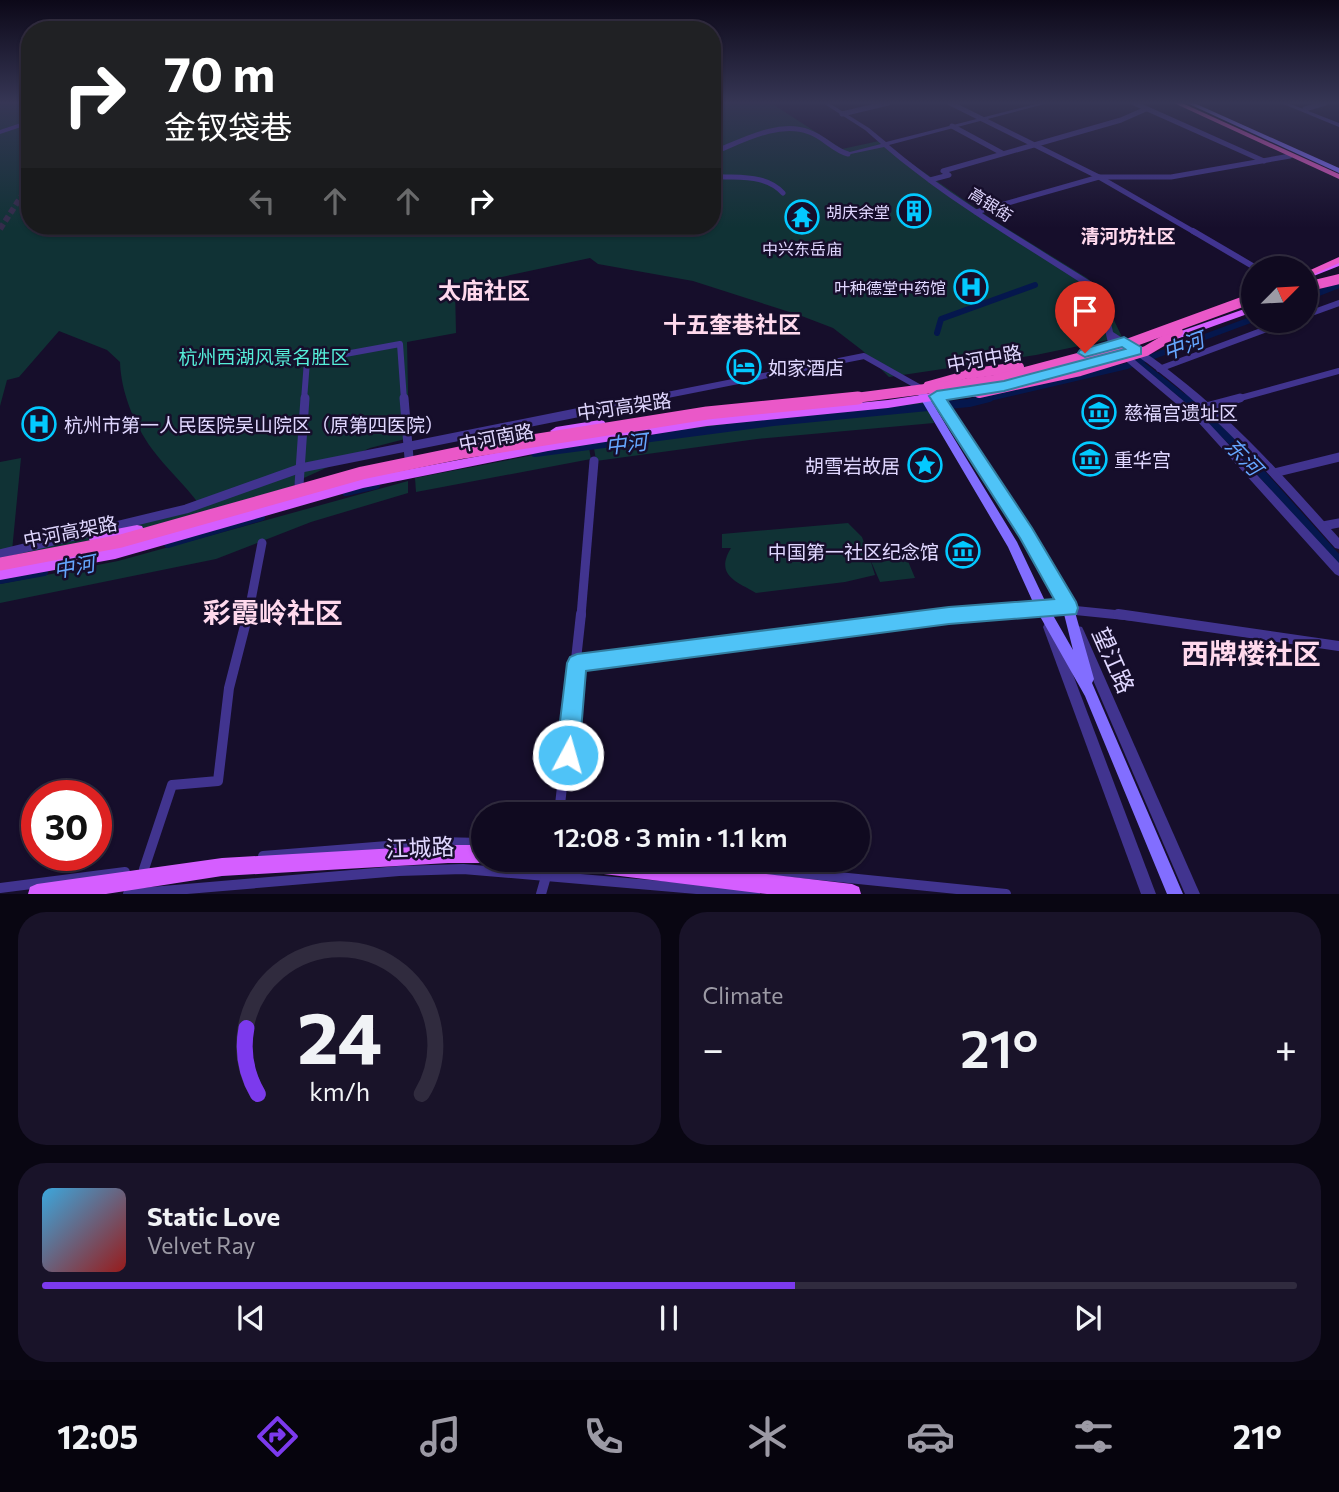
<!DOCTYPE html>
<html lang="en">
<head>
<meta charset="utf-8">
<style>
  :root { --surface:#100a20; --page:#191329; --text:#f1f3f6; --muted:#9c9aa5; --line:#302b3e; --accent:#7c3aed }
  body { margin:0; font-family:Commissioner,"Noto Sans SC",sans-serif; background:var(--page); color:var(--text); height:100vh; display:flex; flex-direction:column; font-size:26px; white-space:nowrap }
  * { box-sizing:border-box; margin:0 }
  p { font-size:23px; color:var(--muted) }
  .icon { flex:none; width:38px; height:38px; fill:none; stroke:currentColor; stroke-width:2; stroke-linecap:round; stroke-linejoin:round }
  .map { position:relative; height:894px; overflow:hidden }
  .details { display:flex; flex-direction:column; gap:18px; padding:18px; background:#090612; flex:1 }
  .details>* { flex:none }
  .banner { position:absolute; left:21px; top:21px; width:700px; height:214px; border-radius:28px; box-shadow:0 2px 5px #0004,0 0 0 2px var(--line); background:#202124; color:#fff; overflow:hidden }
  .needle { width:46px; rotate:66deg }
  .tools { position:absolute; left:1241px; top:256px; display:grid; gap:14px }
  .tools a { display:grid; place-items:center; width:77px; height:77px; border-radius:50%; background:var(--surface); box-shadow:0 2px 5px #0004,0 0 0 2px var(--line); font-size:35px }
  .speed { position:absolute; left:21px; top:780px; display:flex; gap:14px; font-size:35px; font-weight:700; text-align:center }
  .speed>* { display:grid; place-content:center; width:91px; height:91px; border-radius:50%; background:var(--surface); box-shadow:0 2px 5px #0004,0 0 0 2px var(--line); line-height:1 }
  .speed .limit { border:10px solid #d22; background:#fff; color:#111 }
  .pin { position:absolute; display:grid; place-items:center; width:60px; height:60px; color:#fff; margin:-72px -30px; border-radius:50% 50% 50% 0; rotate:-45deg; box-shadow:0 0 7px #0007 }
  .pin .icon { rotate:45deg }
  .me { position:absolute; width:77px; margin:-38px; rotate:6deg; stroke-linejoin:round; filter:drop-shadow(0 0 5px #0008) }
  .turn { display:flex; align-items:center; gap:24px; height:147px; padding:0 28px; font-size:32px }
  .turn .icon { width:91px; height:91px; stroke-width:2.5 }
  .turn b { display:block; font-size:49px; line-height:60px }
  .lanes { display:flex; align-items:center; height:66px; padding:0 28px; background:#0003; justify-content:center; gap:35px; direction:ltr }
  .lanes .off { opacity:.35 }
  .big { font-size:52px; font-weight:600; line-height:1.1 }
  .details .tile { flex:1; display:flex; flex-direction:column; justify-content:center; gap:10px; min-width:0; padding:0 24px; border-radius:28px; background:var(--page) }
  .details .dial { align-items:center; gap:0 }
  .dial svg { height:182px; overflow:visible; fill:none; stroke:var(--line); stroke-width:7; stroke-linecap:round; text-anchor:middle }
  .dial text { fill:var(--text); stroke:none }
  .song { display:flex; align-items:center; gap:21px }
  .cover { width:84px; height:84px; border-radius:10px; background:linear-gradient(135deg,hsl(200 70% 55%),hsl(0 70% 35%)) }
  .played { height:7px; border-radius:4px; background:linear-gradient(90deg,var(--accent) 60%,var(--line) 60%) }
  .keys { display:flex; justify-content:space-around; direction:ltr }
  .heat { display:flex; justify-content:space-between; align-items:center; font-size:38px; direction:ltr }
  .details .tiles { flex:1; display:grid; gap:18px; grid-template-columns:1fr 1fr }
  .tile:last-child { grid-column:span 2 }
  .trip { position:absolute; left:471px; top:802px; width:399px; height:70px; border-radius:35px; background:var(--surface); box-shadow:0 2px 5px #0004,0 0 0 2px var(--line); font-weight:600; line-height:70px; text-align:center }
  .menu { display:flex; height:112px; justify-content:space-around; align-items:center; background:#06040d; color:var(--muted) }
  .menu .icon { width:49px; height:49px }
  .menu .on { color:var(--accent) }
  .menu b { font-size:32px; color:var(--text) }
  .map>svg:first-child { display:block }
</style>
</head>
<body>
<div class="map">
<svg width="1339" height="894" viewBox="0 0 1339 894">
  <rect width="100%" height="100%" fill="#160e2b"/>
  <g fill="#103235">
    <path d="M0 103H30V226H712V103H771L842 149 879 141 990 218 1087 278 1098 287 1122 337 1036 355 889 377 863 351 833 328 799 315 693 281 598 264 590 258 455 287 456 333 407 342 409 438 370 448 295 482 294 486 127 533 0 559V462L21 458 12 551 199 504C185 485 166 468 152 449 134 424 121 392 120 362L107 350 59 331 19 377 7 380 0 406Z"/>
    <path d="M925 399 927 408 772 421 594 445 593 441 709 424Z"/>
    <path d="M930 410 934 423 757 439 596 461 594 448 774 423Z"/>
    <path d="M589 448 591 459 416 492 415 478 534 455Z"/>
    <path d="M408 481V493L311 522 216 559 0 603V584L118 561Z"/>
    <path d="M848 523 862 537 868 554 903 549 915 578 880 582 870 559 875 575 845 582 756 593C738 582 714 576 731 548H722V534Z"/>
  </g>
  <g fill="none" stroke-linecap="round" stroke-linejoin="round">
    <g stroke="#05174d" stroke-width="6">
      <path d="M1306 298 1339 285"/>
      <path d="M937 333 941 319 1035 285"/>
      <path d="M1139 362 1188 400"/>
      <path d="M981 400 1127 366 1253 319"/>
    </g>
    <g stroke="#05174d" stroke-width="8">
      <path d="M1185 398 1235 444 1339 560"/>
      <path d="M535 453 773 422 969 403 989 398"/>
      <path d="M346 492 376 485"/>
      <path d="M168 544 261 517"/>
      <path d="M0 580 44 572"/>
    </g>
    <path stroke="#342c4b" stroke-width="6" stroke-dasharray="6 3.5" stroke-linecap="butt" d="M0 229 30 183"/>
    <g stroke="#41348f" stroke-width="5">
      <path d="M950 103 1099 177 1196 233"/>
      <path d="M1134 103 1264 161"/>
      <path d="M1305 109 1325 103"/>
      <path d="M842 114 888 103"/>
      <path d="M952 126 1002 153"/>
      <path d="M712 153C740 142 778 120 809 132 824 137 833 150 848 154"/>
      <path d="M712 176C737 179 764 173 783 193"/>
      <path d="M930 180 949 175 943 171 1121 120 1146 109"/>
      <path d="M976 212 1099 177H1171L1290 156"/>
    </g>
    <g stroke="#41348f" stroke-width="6">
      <path d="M1193 231 1256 268"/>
      <path d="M1306 315 1339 303"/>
      <path d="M1159 369 1291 320"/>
      <path d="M304 400 307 361 400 344 404 400"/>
      <path d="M642 400 864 356 919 387"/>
      <path d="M1233 400 1339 371"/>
    </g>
    <g stroke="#41348f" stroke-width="9">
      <path d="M404 398 409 458"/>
      <path d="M1206 407 1240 398"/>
      <path d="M1274 473 1339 457"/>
      <path d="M299 485 305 398"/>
      <path d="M1323 526 1339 523"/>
      <path d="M0 554 186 509 301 468 651 398"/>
      <path d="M248 616 262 543"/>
      <path d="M581 616 594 461"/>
      <path d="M942 616 1041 607 1130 616"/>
    </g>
    <g stroke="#41348f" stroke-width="10">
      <path d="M1118 614 1339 646"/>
      <path d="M577 663 959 614"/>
      <path d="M559 814 581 614"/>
      <path d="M263 856 437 842 483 843"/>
      <path d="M660 859 1006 894"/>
      <path d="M144 869 172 785 218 781 229 688 248 614"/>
      <path d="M0 888 125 872"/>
      <path d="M128 894 399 871 463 869 755 894"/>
      <path d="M541 894 551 859"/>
    </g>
    <g fill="#41348f" fill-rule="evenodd">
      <path d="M823 103H829L869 128 886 142 1040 103H1048L889 145C952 198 1025 240 1095 284L1106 301 1113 332C1135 346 1156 359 1175 375 1236 422 1288 481 1339 538V549L1335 548C1268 472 1201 396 1115 341L1116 344 1205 419 1339 563V576L1335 574 1199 423 1109 347 1098 301 1089 288C1020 243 947 201 884 147L846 155V153L881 144 865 130Z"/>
      <path d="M1281 103H1288L1339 123V127Z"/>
      <path d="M30 120V124L0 134V130Z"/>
      <path d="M1049 622 1053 623 1055 627 1156 894H1141L1043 627 1045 623Z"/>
      <path d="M1078 626 1082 627 1084 631 1200 894H1185L1072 631 1074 627Z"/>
    </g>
    <g fill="#826eff" fill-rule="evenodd">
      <path d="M1187 103H1194L1339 168V173Z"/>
      <path d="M932 387 935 388 1030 530 1073 605 1094 679 1092 683 1183 894H1167L1085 696 1037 611 1008 547 916 391 918 389H924L1017 542 1046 603 1073 650 1063 610 1022 536 927 390Z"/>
    </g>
    <g fill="#d55eff" fill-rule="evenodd">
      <path d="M1339 260V266L1306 279V273Z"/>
      <path d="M1253 306V312L1172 341H1164L1163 339 1164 337Z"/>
      <path d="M947 391 953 395 951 398 888 408 707 426 548 451 363 488 115 559 0 580V568L115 547 363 478 548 443 707 418 888 400Z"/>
      <path d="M600 420 604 421 606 424 604 427 556 435 550 431 556 427Z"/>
      <path d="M137 525 142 526 144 530 142 534 96 545 91 543 89 539 91 535 96 533Z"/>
      <path d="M448 845H483V859H490L483 863H448L222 876 106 894H28L30 887 37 884 222 858Z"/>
      <path d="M546 859H637L852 884 859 887 861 894H767L555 868 548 866Z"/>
    </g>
    <g fill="#ea58c8" fill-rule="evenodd">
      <path d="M1174 103H1182L1339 174V179Z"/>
      <path d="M1339 257V263L1306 278V272Z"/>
      <path d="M968 370 974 374 972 377 929 389 923 385 925 382Z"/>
      <path d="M979 389 983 390 985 393 983 396 937 400 931 396 937 392Z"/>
    </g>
    <g stroke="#ea58c8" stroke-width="10">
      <path d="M1306 287 1339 279"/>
      <path d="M968 374 1019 367"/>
      <path d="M979 393 1080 371 1146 351 1178 332"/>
      <path d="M840 400 995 380 1119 347 1253 298"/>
    </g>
    <path stroke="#ea58c8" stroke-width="13" d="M0 564 121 541 362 473 464 452 707 413 858 398"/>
  </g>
  <linearGradient id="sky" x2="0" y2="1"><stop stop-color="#0c0818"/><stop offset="0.45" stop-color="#363655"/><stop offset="1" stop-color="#363655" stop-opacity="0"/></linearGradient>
  <rect width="1339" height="228" fill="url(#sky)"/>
  <path fill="#4fc3f7" stroke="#337fa1" stroke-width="2" d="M1124 337 1141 347V354L1004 391 947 400 1032 528 1076 602 1078 608 1076 614 949 624 586 671 579 755 575 763 568 766 560 763 556 755 567 663 570 657 577 654 949 607 1054 599 1020 538 929 396 937 391 1004 381 1125 349 1122 347 1085 357 1078 353 1080 350Z"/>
  <defs>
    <symbol id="building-ring" viewBox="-11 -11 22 22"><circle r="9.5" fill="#160e2b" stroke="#03c9ff" stroke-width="1.5"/><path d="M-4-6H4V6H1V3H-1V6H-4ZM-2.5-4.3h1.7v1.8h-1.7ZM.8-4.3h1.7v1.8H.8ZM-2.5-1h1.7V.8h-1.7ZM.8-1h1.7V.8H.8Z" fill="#03c9ff"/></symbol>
    <symbol id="temple-ring" viewBox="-11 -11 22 22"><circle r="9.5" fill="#160e2b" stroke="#03c9ff" stroke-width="1.5"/><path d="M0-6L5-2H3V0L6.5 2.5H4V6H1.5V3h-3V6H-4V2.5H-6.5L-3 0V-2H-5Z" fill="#03c9ff"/></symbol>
    <symbol id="hospital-ring" viewBox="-11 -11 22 22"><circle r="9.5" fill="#160e2b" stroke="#03c9ff" stroke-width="1.5"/><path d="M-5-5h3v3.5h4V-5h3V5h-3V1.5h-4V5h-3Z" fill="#03c9ff"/></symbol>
    <symbol id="hotel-ring" viewBox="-11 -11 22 22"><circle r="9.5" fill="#160e2b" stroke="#03c9ff" stroke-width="1.5"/><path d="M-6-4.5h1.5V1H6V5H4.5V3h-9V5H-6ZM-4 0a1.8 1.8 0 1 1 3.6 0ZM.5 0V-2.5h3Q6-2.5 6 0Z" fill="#03c9ff"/></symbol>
    <symbol id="museum-ring" viewBox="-11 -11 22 22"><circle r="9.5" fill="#160e2b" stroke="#03c9ff" stroke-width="1.5"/><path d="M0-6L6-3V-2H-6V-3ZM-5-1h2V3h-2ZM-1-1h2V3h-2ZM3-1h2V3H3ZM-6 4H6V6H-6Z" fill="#03c9ff"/></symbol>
    <symbol id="sight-ring" viewBox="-11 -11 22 22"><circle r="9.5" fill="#160e2b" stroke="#03c9ff" stroke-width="1.5"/><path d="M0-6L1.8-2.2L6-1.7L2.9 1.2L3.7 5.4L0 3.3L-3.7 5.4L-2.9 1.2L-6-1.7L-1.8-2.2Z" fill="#03c9ff"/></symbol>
  </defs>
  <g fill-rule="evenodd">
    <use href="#building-ring" x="895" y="192" width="38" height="38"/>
    <use href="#temple-ring" x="783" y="198" width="38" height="38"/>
    <use href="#hospital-ring" x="952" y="268" width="38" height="38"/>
    <use href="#hotel-ring" x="725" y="348" width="38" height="38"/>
    <use href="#museum-ring" x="1080" y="393" width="38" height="38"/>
    <use href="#hospital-ring" x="20" y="405" width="38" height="38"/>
    <use href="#museum-ring" x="1071" y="440" width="38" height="38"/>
    <use href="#sight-ring" x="906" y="446" width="38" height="38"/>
    <use href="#museum-ring" x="944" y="532" width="38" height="38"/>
  </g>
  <g text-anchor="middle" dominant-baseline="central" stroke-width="5" stroke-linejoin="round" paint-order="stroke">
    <g font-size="16" fill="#e0d7ff" stroke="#160e2b">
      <text transform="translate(991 204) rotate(33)">高银街</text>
    </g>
    <g font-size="16" fill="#e0d7ff" stroke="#160e2b" text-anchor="end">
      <text x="890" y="211">胡庆余堂</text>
      <text x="802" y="248" text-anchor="middle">中兴东岳庙</text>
      <text x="946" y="287">叶种德堂中药馆</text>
    </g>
    <g font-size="19" font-weight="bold" fill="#ffd9ed" stroke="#160e2b">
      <text x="1128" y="235">清河坊社区</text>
    </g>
    <g font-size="19" fill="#55edd8" stroke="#160e2b">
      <text x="264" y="356">杭州西湖风景名胜区</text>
    </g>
    <g font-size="19" fill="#e0d7ff" stroke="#160e2b">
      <text transform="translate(984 358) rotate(-10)">中河中路</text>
      <text transform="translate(624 406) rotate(-8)">中河高架路</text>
      <text transform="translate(496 437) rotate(-11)">中河南路</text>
      <text transform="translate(70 531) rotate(-11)">中河高架路</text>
    </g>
    <g font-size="19" fill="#e0d7ff" stroke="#160e2b" text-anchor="start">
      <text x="768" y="367">如家酒店</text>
      <text x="1124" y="412">慈福宫遗址区</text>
      <text x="64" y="424">杭州市第一人民医院吴山院区（原第四医院）</text>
      <text x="1114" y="459">重华宫</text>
      <text x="900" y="465" text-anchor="end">胡雪岩故居</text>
      <text x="939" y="551" text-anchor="end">中国第一社区纪念馆</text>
    </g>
    <g font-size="21" font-style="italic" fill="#65a6ff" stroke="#160e2b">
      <text transform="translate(1183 345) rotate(-20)">中河</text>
      <text transform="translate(626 443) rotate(-7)">中河</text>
      <text transform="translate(1244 456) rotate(46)">东河</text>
      <text transform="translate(74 566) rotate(-11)">中河</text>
    </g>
    <g font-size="23" font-weight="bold" fill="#ffd9ed" stroke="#160e2b">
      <text x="484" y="290">太庙社区</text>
      <text x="732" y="324">十五奎巷社区</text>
    </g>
    <g font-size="23" fill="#e0d7ff" stroke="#160e2b">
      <text transform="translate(1114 660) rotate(66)">望江路</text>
      <text transform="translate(420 847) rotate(-2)">江城路</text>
    </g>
    <g font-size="28" font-weight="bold" fill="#ffd9ed" stroke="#160e2b">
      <text x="273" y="612">彩霞岭社区</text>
      <text x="1251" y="653">西牌楼社区</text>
    </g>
  </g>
</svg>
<div class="tools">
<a><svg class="needle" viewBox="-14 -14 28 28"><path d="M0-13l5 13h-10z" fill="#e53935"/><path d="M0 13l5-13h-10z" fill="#9c9aa5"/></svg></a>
</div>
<div class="speed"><div class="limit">30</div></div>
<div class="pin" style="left:1085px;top:353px;background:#d93025"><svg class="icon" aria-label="arrive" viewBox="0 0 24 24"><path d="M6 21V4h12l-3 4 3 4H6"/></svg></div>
<svg class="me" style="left:568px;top:755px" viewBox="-20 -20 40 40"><circle r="17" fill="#4fc3f7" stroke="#fff" stroke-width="3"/><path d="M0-11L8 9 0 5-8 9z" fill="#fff"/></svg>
<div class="trip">12:08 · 3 min · 1.1 km</div>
<div class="banner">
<div class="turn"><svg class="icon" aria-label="right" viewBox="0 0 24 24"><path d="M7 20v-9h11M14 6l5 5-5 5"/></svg><div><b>70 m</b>金钗袋巷</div></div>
<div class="lanes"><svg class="icon off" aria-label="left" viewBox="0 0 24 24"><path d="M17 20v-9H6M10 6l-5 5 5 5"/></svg><svg class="icon off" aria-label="ahead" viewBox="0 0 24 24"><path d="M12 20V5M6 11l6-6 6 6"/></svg><svg class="icon off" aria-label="ahead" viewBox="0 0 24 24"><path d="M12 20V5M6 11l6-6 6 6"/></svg><svg class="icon" aria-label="right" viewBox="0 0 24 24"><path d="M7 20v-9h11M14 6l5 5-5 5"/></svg></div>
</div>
</div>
<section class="details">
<div class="tiles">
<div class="tile dial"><svg viewBox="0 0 100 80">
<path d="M14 69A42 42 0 1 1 86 69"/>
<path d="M14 69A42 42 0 0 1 9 40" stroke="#7c3aed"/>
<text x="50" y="56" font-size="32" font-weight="700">24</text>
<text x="50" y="72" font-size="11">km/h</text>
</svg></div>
<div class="tile"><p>Climate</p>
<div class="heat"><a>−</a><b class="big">21°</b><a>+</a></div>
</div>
<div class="tile">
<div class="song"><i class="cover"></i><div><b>Static Love</b><p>Velvet Ray</p></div></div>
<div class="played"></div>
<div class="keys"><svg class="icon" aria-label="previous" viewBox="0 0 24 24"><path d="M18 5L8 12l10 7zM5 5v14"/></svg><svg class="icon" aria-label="pause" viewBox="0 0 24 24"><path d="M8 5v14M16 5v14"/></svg><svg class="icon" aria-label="next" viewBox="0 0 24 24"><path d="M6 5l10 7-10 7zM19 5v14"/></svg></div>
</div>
</div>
</section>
<nav class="menu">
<b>12:05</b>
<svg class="icon on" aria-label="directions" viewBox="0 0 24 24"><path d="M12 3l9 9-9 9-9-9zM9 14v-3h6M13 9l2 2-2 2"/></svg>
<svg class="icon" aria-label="music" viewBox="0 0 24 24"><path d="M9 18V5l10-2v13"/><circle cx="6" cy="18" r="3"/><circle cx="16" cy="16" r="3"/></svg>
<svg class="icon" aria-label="phone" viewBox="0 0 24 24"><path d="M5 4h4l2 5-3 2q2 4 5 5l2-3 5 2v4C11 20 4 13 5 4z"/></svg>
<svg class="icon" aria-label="climate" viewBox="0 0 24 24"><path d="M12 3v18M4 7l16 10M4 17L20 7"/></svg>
<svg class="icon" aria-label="car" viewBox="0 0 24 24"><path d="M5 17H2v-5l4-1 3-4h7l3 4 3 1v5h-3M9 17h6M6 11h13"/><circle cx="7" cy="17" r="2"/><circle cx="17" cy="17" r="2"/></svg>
<svg class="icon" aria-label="filters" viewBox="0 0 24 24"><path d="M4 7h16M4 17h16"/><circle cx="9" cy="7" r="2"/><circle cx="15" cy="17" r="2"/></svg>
<b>21°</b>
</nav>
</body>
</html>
